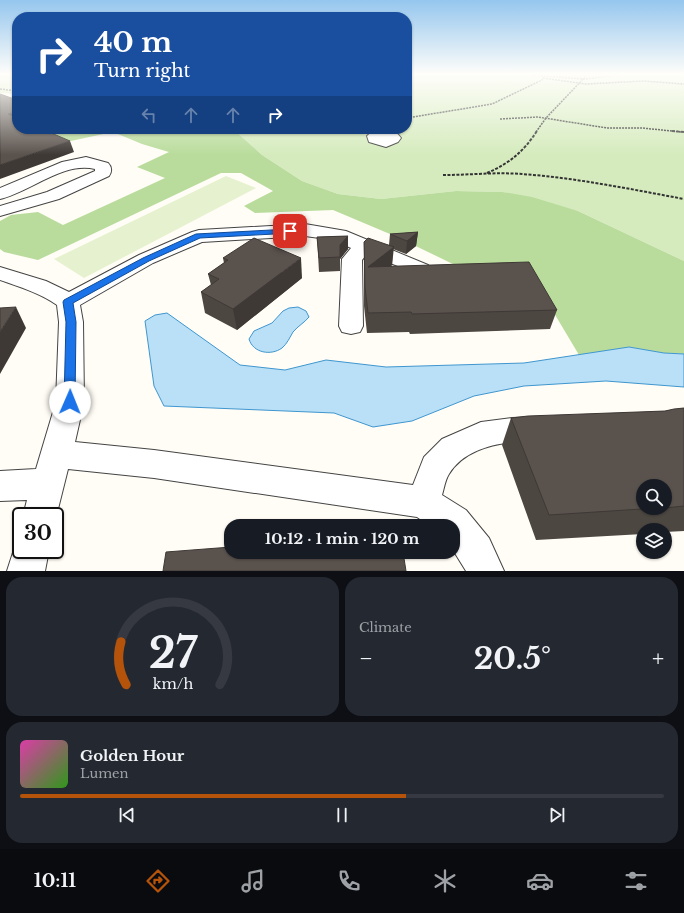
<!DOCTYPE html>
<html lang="en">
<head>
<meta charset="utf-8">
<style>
  :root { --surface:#171b24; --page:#242831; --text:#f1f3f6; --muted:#9ea1a6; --line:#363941; --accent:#b45309 }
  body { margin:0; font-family:"Libre Baskerville",serif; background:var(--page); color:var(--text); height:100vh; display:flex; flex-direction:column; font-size:15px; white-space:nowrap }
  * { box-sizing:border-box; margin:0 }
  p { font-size:13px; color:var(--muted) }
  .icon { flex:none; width:22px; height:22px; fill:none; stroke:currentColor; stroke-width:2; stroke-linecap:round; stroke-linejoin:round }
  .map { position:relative; height:571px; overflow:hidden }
  .drawer { display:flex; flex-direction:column; gap:6px; padding:6px; background:#0d0f14; flex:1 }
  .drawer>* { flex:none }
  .guide { position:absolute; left:12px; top:12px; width:400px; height:122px; border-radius:16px; box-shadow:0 1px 3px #0004; background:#1a4fa0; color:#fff; overflow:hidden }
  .tools { position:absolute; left:636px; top:479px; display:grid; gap:8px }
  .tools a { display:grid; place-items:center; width:36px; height:36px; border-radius:50%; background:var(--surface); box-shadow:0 1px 3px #0004; font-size:20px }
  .speed { position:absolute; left:12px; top:507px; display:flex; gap:8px; font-size:20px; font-weight:700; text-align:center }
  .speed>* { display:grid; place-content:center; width:52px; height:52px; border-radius:50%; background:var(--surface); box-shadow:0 1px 3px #0004; line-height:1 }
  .speed .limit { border:2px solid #111; border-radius:6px; background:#fff; color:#111 }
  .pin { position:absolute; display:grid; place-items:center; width:34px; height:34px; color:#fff; margin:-17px; border-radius:8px; box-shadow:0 2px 6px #0006 }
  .me { position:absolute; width:44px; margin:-22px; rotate:1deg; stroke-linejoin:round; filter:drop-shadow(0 0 3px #0008) }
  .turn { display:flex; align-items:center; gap:14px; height:84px; padding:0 16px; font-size:18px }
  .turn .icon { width:52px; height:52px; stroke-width:2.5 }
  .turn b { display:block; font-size:28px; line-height:34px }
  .lanes { display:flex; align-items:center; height:38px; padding:0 16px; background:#0003; justify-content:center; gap:20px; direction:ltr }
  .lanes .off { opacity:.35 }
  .big { font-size:30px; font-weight:700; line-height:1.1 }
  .drawer .tile { flex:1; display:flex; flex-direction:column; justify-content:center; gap:6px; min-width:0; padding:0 14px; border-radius:16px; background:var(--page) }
  .drawer .dial { align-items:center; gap:0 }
  .dial svg { height:104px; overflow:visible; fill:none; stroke:var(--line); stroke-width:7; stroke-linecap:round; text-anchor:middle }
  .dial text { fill:var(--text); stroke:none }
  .song { display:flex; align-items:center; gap:12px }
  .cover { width:48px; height:48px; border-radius:6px; background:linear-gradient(135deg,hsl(320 70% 55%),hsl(110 70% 35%)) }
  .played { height:4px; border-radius:2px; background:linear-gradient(90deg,var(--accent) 60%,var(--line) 60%) }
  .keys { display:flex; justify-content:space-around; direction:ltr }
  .heat { display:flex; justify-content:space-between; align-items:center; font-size:22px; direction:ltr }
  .drawer .tiles { flex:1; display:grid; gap:6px; grid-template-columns:1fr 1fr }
  .tile:last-child { grid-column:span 2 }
  .trip { position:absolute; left:224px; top:519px; width:236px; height:40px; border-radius:16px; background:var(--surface); box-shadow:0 1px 3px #0004; font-weight:700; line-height:40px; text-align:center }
  .menu { display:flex; height:64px; justify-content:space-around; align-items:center; background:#090b0e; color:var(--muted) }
  .menu .icon { width:28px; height:28px }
  .menu .on { color:var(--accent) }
  .menu b { font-size:18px; color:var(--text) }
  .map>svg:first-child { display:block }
</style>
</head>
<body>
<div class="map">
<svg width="684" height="571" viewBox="0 0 684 571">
  <rect width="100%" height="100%" fill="#fffdf5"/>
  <g fill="#d5ebbd">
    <path d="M0 75H17V94L0 93Z"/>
    <path d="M407 75H684V261L578 211 503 192 456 191 381 199 338 194 302 181 262 155 233 129H407Z"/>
  </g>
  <path fill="#b9dc9c" d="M42 129H233L262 155 302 181 338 194 381 199 456 191 503 192 532 197 578 211 684 261V354L664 353 629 347 579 355 532 276 455 265 397 237 333 210 255 213 244 206 273 191 241 173H221L38 260 4 252 0 249V221L11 215 38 212 63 225 165 178 137 167 169 152 142 144 113 132 33 149 0 144Z"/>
  <path fill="#e6f2cf" d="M226 176 256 188 84 278 54 259Z"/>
  <g fill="#b9e0f7" stroke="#3f96cf">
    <path d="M298 307 306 311 309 317C304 323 298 326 293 332 290 337 287 344 282 348 271 356 253 353 249 339L254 331 272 323 283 311 289 308Z"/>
    <path d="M167 313 240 365 285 370 326 360 386 367 524 363 629 347 664 353 684 354V387L606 381 524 386 474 396 412 421 373 427 334 413 164 406 154 386 145 321 155 315Z"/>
  </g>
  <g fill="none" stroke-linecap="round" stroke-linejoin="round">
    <defs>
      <g id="minor">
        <path d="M375 129C386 129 394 128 401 138L398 142 386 147 369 142 367 136Z"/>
        <path d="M86 157 108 163C112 167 112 172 109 176L59 199 0 216V206L47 192 95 171V169C64 161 30 192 0 199V188L62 162Z"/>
        <path d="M305 224 346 231 428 265 432 269 428 273 421 275 367 254 362 260 363 326 360 332 351 334 342 332 339 326 342 259 351 248 334 240 305 236 202 242 153 263 80 305 83 322 84 402 75 442 154 450 413 485 424 457 442 439 481 422 512 418 537 417 548 420 552 429 548 438C536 442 526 442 514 442 490 444 462 452 449 474 445 480 444 489 442 495L466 510 489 538 504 571H466L453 550V526H430L417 517 154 478 68 469 55 521V516H23L27 500 0 501V471L36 469 56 402 59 322 57 305C40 293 20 287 0 280V267L46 281 69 292 139 255 192 232 199 230Z"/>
        <path d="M21 536V550H49L45 571H7L18 537Z"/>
      </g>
    </defs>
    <use href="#minor" stroke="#444" stroke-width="2"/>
    <g stroke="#333" stroke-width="1.5" stroke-dasharray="2 1" stroke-linecap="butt">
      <path d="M532 75 585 79 617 75"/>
      <path d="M543 78 586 84 644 81 684 84"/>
      <path d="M0 89 17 91"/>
      <path d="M407 118 492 104 542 80 543 77"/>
      <path d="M500 119 538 117 607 128H642L682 132"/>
      <path d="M536 132 546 118 587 75"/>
    </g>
    <g stroke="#333" stroke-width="2" stroke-dasharray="3 1.5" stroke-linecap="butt">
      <path d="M672 131 684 132"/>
      <path d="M487 173C510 163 523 152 537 131"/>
      <path d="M443 175C469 175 496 172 522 174 577 178 630 189 684 199"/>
    </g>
    <use href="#minor" fill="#fff" fill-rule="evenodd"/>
  </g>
  <g fill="#4d4742" fill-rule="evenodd">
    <path d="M418 232 416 246 406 254 393 249 392 265 391 266 557 310 550 329 410 334 409 332 367 333 364 306V242L389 245 390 234Z"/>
    <path d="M348 236V249L340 259V271L319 272 317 237Z"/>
    <path d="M223 258 302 278 237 330 205 313 201 292 211 285 208 274 224 263Z"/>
    <path d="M684 408V531L665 532V530H643V534L536 540 502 445 511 418 665 411ZM665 486V508H643Z"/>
  </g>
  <g fill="#3f3936">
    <path d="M17 112V123L8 114Z"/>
    <path d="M70 141 74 152 0 179V165Z"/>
    <path d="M418 232 416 246 406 254 407 241Z"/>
    <path d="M348 236V249L340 259V271V245Z"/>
    <path d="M394 247 392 265 367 286 368 267Z"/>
    <path d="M301 258 302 278 237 330 233 309Z"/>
    <path d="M16 307 26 328 0 374V332Z"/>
  </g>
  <g fill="#5a524d" stroke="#3f3936">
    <path d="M0 94 17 100V112L8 114 17 118V129H42L70 141 0 165Z"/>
    <path d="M418 232 407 241 390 234Z"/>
    <path d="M348 236 340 245V257L319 258 317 237Z"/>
    <path d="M254 238 301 258 233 309 201 292 219 279 208 274 228 260 223 258Z"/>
    <path d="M368 238 394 247 368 267 529 262 557 310 412 314 411 312 368 313 365 287 364 242Z"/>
    <path d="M16 307 0 332V308Z"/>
    <path d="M684 408V506L665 508V486H643V508H657L549 515 511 418 528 416 665 411 674 409Z"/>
    <path d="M231 547V552H403L406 571H163L166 552Z"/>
  </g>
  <linearGradient id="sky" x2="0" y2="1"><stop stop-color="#95c6ee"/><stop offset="0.48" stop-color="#fffefa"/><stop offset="1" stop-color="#fffefa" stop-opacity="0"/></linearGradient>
  <rect width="684" height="155" fill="url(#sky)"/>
  <path fill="#1a73e8" stroke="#114b97" d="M290 229H293V233L200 238 149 261 73 303 76 322 75 402 74 405 70 406 65 405 64 402 66 322 63 302 64 300 143 258 196 234Z"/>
</svg>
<div class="tools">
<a><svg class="icon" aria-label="search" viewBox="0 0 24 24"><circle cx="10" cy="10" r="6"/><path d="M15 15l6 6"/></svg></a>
<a><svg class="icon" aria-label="layers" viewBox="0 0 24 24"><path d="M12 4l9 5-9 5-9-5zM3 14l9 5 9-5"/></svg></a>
</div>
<div class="speed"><div class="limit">30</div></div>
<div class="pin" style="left:290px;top:231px;background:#d93025"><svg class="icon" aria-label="arrive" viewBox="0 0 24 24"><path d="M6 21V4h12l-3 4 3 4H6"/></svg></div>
<svg class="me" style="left:70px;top:402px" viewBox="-20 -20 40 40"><circle r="19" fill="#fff"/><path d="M0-13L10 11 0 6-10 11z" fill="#1a73e8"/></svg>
<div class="trip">10:12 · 1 min · 120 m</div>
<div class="guide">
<div class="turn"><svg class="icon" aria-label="right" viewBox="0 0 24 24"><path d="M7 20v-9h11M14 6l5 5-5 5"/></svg><div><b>40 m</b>Turn right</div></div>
<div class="lanes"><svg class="icon off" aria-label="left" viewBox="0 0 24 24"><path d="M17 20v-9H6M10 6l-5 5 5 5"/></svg><svg class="icon off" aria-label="ahead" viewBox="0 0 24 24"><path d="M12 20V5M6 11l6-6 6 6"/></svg><svg class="icon off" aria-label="ahead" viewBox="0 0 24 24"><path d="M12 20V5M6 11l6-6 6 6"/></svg><svg class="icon" aria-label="right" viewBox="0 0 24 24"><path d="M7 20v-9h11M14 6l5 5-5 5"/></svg></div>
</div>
</div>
<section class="drawer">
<div class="tiles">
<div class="tile dial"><svg viewBox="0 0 100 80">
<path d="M14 69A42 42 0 1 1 86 69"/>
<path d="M14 69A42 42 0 0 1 10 36" stroke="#b45309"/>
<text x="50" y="56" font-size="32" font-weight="700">27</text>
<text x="50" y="72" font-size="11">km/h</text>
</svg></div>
<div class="tile"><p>Climate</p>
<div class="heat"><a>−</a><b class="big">20.5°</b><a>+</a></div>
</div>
<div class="tile">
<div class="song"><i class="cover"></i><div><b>Golden Hour</b><p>Lumen</p></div></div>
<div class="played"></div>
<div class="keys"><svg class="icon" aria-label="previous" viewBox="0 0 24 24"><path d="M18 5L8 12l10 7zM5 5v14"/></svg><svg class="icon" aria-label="pause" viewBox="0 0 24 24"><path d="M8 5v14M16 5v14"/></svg><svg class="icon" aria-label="next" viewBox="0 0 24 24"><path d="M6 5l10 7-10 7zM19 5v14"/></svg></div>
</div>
</div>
</section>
<nav class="menu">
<b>10:11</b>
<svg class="icon on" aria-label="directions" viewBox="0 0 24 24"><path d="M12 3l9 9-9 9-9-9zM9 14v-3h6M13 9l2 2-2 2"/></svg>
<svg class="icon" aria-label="music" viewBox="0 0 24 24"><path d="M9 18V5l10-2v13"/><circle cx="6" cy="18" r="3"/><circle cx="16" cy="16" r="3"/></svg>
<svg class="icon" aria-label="phone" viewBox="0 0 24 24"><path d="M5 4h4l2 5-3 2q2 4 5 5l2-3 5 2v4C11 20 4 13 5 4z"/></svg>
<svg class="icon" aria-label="climate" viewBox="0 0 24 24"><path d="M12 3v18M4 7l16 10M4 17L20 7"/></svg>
<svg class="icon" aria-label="car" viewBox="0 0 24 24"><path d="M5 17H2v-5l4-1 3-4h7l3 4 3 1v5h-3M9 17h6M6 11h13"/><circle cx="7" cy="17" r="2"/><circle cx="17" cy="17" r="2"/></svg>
<svg class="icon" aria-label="filters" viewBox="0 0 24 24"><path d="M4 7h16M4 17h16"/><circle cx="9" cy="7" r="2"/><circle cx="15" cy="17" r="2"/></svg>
</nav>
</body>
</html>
